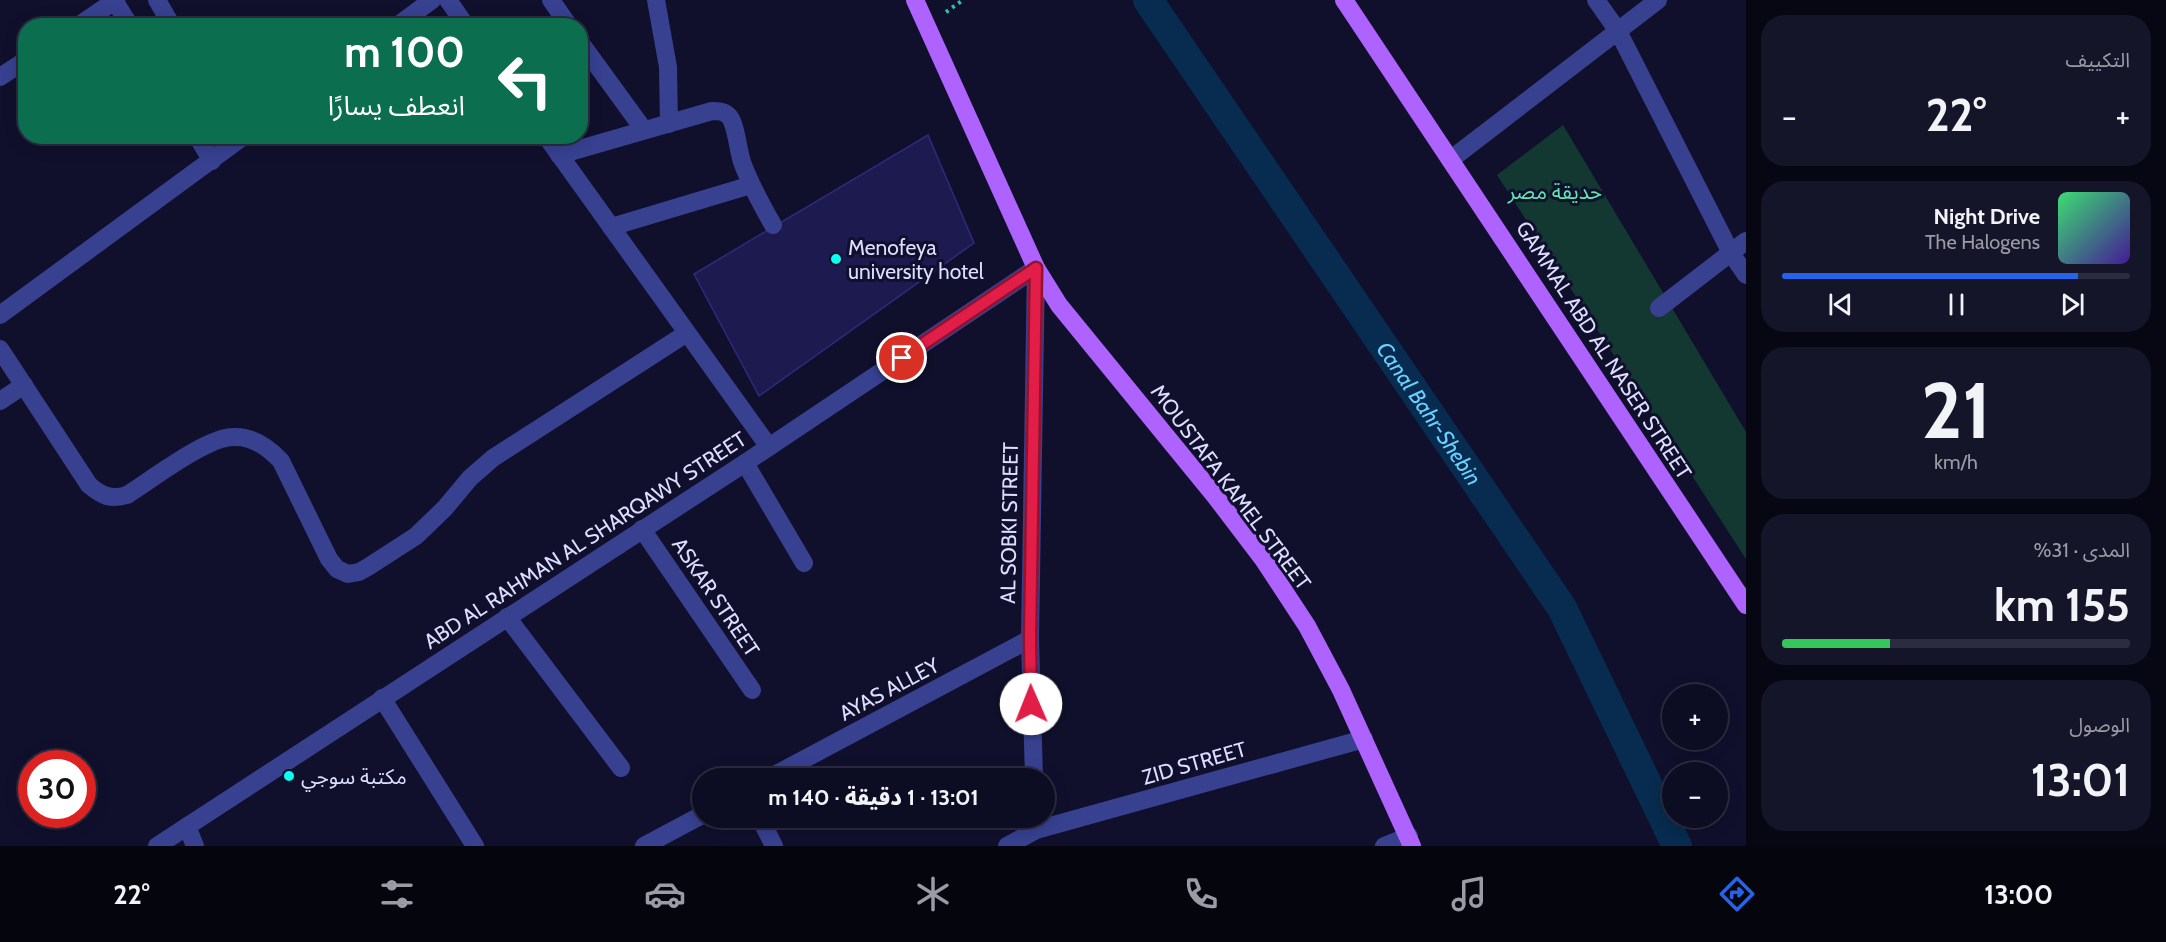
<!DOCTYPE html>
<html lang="ar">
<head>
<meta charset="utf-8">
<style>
  :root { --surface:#0c0c22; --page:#15152a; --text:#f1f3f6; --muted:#9a9ba5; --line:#2c2c40; --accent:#2563eb }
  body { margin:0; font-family:Cabin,"Noto Sans Arabic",sans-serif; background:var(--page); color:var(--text); direction:rtl; height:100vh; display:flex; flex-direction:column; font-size:22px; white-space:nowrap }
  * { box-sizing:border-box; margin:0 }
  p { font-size:20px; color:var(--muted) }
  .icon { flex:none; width:33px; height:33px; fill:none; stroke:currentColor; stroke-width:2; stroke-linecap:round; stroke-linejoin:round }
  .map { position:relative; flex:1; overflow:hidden; direction:ltr }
  .drawer { display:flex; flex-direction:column; gap:15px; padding:15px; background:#070713; width:420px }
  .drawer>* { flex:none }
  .hud { position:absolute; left:18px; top:18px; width:570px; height:126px; border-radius:24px; box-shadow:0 3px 15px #0003,0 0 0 2px var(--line); direction:rtl; background:#0b6e4f; color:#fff; overflow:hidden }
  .fabs { position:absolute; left:1662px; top:684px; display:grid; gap:12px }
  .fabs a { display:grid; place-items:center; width:66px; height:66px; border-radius:50%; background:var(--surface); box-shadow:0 3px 15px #0003,0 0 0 2px var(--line); font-size:30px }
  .speed { position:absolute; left:18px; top:750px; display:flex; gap:12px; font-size:30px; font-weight:700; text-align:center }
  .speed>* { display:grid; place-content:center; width:78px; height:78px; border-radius:50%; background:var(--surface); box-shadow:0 3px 15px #0003,0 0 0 2px var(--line); line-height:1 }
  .speed .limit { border:9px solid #d22; background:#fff; color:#111 }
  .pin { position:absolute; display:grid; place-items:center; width:51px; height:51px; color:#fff; margin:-26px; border:3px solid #fff; border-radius:50%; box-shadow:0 2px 6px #0007 }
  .me { position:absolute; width:66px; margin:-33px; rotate:359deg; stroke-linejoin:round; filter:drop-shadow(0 0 4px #0008) }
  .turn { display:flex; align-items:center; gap:21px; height:126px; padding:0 24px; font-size:27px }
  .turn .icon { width:78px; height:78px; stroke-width:2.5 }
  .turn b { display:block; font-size:42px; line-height:51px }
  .big { font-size:45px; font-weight:800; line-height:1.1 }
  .drawer .card { flex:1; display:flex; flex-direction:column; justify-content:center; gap:9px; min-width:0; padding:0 21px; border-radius:24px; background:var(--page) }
  .drawer .dial { align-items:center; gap:0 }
  .dial b { font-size:78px; line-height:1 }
  .song { display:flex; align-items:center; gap:18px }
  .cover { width:72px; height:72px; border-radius:9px; background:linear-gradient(135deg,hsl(140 70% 55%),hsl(260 70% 35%)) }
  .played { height:6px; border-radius:3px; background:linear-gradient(90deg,var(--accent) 85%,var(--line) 85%) }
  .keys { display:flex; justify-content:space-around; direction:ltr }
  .heat { display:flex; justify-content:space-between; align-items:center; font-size:33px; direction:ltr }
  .charge { height:9px; border-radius:4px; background:linear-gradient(90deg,#34c759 31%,var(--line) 0) }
  .trip { position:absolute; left:692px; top:768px; width:363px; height:60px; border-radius:30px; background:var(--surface); box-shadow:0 3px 15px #0003,0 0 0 2px var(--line); font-weight:800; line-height:60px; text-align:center; direction:rtl }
  .tabs { display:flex; height:96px; justify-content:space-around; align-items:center; background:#05050e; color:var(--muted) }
  .tabs .icon { width:42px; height:42px }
  .tabs .selected { color:var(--accent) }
  .tabs b { font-size:27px; color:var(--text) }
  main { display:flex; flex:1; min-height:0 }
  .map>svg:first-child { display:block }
</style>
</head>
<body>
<main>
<section class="drawer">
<div class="card"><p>التكييف</p>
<div class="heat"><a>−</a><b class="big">22°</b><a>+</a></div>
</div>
<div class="card">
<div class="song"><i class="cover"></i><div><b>Night Drive</b><p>The Halogens</p></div></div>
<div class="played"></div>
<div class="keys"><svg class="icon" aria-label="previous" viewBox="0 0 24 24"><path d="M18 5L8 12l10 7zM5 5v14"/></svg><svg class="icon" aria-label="pause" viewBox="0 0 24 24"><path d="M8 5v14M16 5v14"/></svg><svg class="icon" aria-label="next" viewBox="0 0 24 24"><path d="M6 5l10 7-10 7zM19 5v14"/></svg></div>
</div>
<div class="card dial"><b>21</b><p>km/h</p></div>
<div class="card"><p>المدى · 31%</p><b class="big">155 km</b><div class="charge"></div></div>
<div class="card"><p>الوصول</p><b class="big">13:01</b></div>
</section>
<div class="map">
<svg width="1746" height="846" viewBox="0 0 1746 846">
  <rect width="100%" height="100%" fill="#10102d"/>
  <path fill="#123831" d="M1563 125 1746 432V559L1497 175Z"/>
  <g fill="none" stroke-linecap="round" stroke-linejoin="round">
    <path stroke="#072c4f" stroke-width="30" id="s1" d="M1148 0 1562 608 1677 846"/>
  </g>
  <path fill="#1d1a50" stroke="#2f2a7d" stroke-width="1.5" d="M928 135 974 243 759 396 694 274Z"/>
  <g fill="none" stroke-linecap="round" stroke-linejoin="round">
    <path stroke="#27c7a6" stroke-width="4" stroke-dasharray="3 4.5" stroke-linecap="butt" d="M946 12 963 0"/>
    <g stroke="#374190" stroke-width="18">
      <path d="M116 0 117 5 130 26"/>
      <path d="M157 0 172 26"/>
      <path d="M448 0 466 26"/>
      <path d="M551 0 569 26"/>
      <path d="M656 0 668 67 669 124"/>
      <path d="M1596 0 1618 31 1731 253 1746 275"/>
      <path d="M78 26 116 0"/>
      <path d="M397 26 432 0"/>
      <path d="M580 42 644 130"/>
      <path d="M0 77 26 60"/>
      <path d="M197 136 212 161"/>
      <path d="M546 136 769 447"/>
      <path d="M559 155 712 111C721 111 728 112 732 121 737 133 738 149 742 162 750 184 761 204 773 225"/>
      <path d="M1450 160 1658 0"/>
      <path d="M611 227 751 185"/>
      <path d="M1659 308 1746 241"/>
      <path d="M0 315 244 136"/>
      <path d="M0 349 89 485C102 496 111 500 127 495 151 480 207 437 233 437 252 436 268 447 281 461L329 559 337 569 348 574 359 572 368 567 416 536 445 508 470 478 493 458 687 333"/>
      <path d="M0 401 24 385"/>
      <path d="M745 463 804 563"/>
      <path d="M642 529 752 690"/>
      <path d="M507 617 621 768"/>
      <path d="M382 698 475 846"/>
      <path d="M769 778 1030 639"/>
      <path d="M1034 778 1030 639 1036 268"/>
      <path d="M760 818 774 846"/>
      <path d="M187 826 195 846"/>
      <path d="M157 846 745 463 1036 268"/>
      <path d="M644 846 702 815"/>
      <path d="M1007 846 1036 830 1364 739"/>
      <path d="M1384 846 1409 836"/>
    </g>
    <g stroke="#ae63ff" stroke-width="18">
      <path d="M915 0 1036 268 1059 305 1215 496 1263 559 1307 626 1341 690 1412 846"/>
      <path d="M1344 0 1746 605"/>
    </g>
  </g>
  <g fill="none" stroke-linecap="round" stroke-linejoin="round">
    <defs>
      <path id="route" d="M902 358 1036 268 1030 639 1031 704"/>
    </defs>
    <use href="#route" stroke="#92132f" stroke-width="15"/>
    <use href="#route" stroke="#e11d48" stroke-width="10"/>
  </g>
  <g fill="#08fff4" stroke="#10102d" stroke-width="2">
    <circle cx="836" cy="259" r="6"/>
    <circle cx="289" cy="776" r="6"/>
  </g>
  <g text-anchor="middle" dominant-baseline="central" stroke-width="6" stroke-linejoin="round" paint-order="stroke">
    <g font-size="21" fill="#5ee9b2" stroke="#10102d">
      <text x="1555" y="191">حديقة مصر</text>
    </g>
    <g font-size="21" fill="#dcddff" stroke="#10102d" text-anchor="start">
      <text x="848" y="247">Menofeya<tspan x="848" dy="24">university hotel</tspan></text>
      <text x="301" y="776">مكتبة سوجي</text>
    </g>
    <g font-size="21" fill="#dcddff" stroke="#10102d">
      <text transform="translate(1604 350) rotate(57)">GAMMAL ABD AL NASER STREET</text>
      <text transform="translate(1231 487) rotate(53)">MOUSTAFA KAMEL STREET</text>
      <text transform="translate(1009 523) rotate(-89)">AL SOBKI STREET</text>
      <text transform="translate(585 540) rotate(-33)">ABD AL RAHMAN AL SHARQAWY STREET</text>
      <text transform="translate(716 597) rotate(56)">ASKAR STREET</text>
      <text transform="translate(889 689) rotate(-28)">AYAS ALLEY</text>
      <text transform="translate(1194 763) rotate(-16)">ZID STREET</text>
    </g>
    <g font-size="22" font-style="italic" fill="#6ad0ff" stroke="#10102d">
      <text stroke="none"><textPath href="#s1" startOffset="500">Canal Bahr-Shebin</textPath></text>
    </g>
  </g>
</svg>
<div class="fabs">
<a>+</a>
<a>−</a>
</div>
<div class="speed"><div class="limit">30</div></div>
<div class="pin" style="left:902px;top:358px;background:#d93025"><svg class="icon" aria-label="arrive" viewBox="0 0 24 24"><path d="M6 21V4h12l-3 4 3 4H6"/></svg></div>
<svg class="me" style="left:1031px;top:704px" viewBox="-20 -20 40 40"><circle r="19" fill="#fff"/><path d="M0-13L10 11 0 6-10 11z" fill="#e11d48"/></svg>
<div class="trip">13:01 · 1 دقيقة · 140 m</div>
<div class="hud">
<div class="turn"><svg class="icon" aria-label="left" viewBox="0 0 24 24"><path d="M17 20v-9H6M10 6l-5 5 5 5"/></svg><div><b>100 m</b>انعطف يسارًا</div></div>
</div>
</div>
</main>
<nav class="tabs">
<b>13:00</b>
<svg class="icon selected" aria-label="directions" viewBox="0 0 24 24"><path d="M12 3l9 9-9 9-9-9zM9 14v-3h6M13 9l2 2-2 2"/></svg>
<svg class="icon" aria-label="music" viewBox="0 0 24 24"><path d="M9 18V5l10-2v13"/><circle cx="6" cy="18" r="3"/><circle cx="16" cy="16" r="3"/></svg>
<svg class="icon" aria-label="phone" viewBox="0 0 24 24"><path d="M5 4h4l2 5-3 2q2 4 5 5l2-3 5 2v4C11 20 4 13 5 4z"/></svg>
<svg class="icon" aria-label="climate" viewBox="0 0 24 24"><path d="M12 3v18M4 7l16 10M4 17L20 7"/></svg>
<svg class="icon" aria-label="car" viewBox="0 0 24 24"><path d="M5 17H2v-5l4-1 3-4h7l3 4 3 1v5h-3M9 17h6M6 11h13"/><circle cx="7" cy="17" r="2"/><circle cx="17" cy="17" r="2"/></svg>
<svg class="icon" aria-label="filters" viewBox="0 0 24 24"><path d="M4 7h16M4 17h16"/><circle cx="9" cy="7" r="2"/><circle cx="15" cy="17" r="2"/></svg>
<b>22°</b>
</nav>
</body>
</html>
